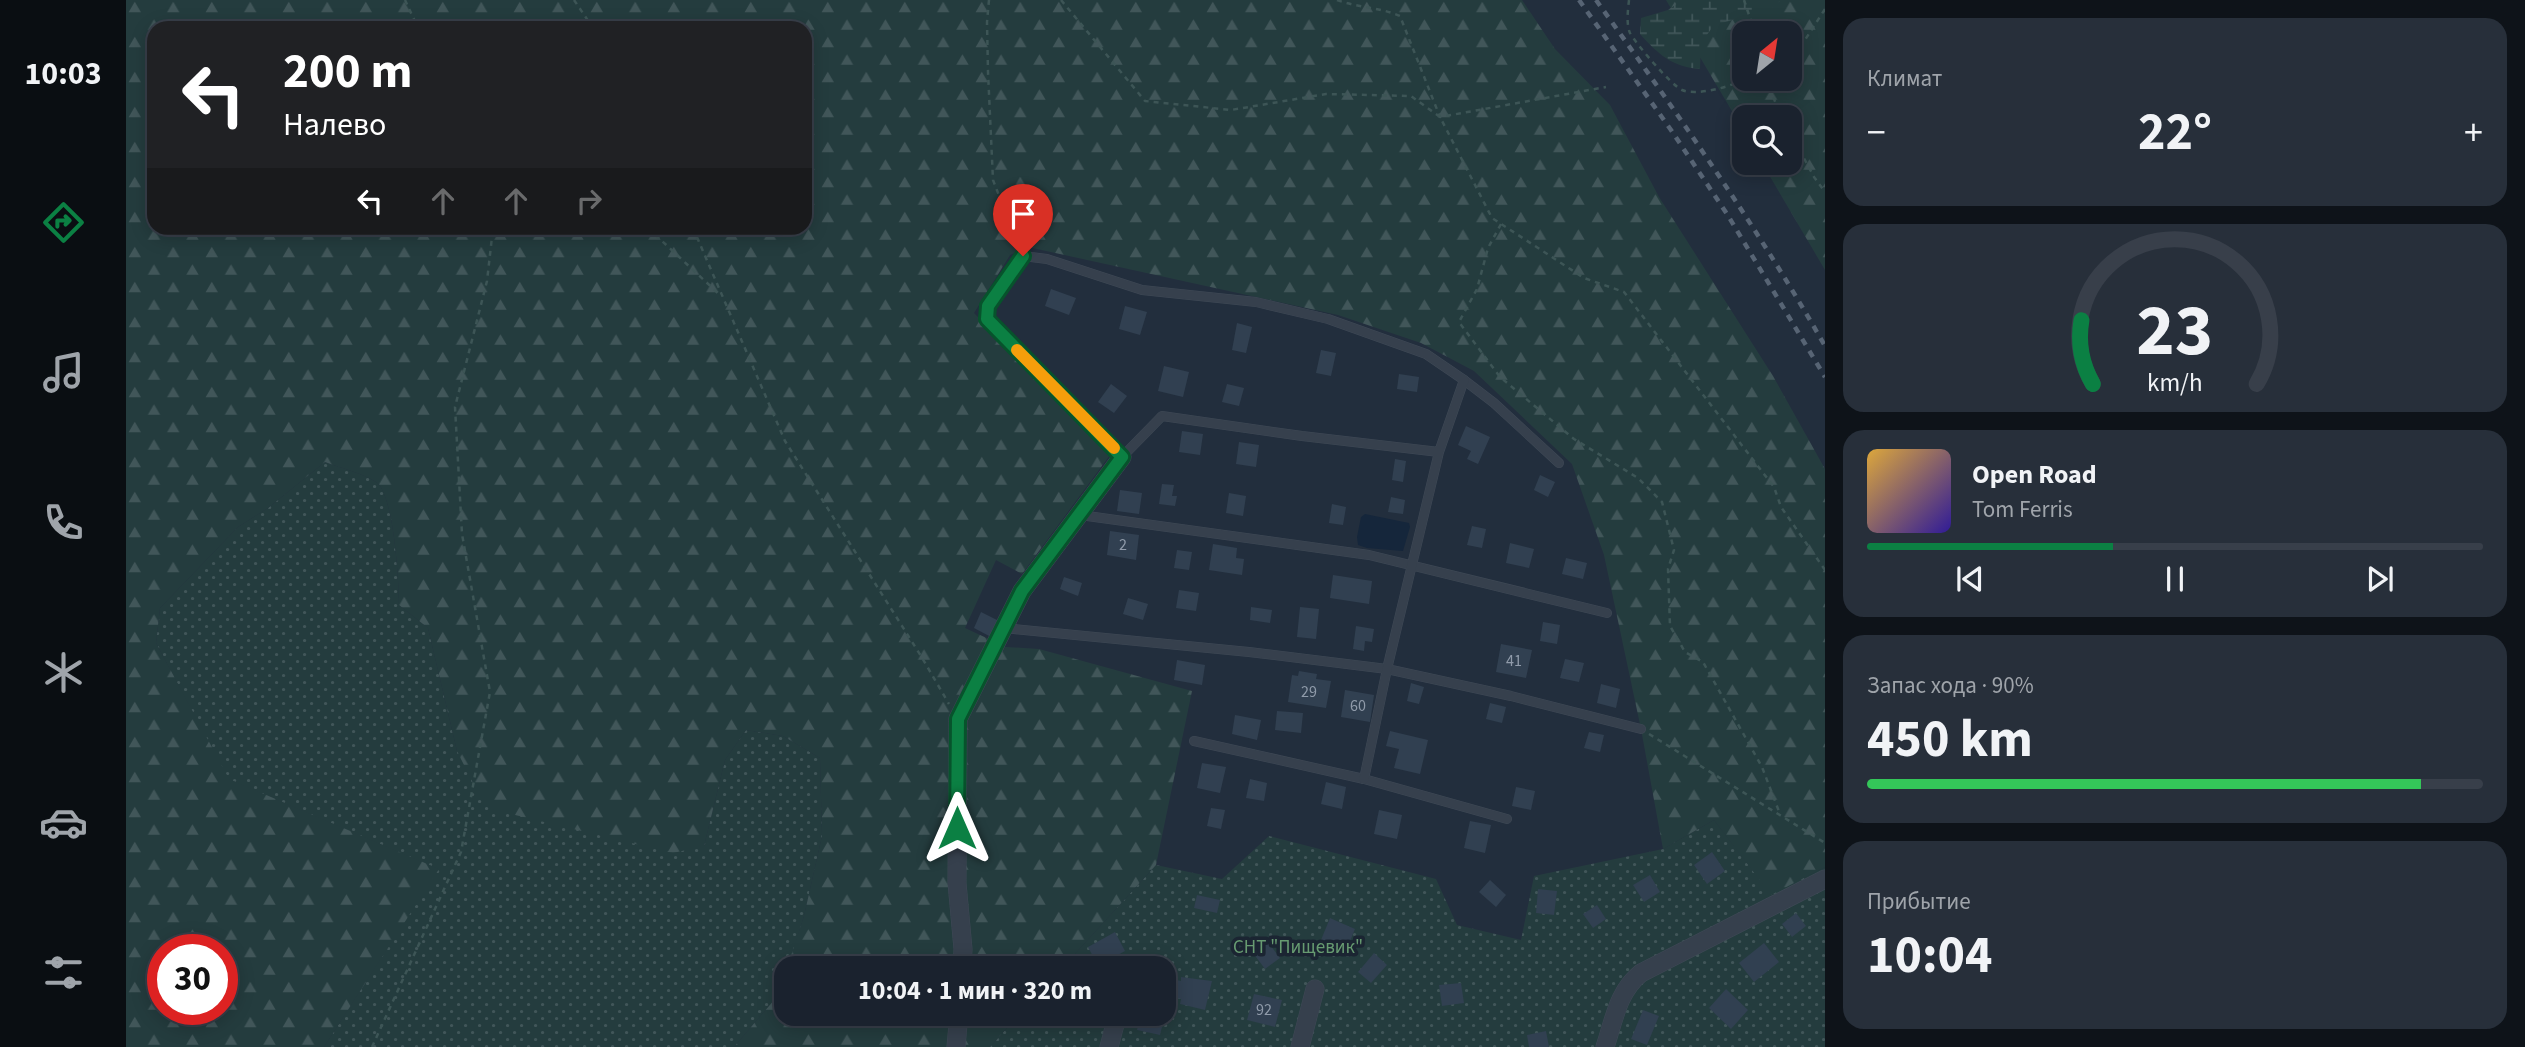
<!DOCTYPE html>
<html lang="ru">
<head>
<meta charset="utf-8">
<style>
  :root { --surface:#1a222e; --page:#272f3a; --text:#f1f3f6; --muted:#9fa4aa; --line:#383f4a; --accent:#0b8043 }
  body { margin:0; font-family:"Source Sans 3",sans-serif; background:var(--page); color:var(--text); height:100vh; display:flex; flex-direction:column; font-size:26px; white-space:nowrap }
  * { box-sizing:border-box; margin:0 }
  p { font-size:23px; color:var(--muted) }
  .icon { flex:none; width:38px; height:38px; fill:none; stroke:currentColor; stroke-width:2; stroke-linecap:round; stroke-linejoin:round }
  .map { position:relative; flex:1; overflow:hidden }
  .sheet { display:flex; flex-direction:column; gap:18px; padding:18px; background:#0e1319; width:700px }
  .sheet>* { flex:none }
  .hud { position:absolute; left:21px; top:21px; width:665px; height:214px; border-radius:21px; box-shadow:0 4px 18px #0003,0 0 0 2px var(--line); background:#202124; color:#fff; overflow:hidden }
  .needle { width:46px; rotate:30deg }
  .controls { position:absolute; left:1606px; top:21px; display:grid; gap:14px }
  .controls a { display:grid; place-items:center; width:70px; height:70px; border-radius:14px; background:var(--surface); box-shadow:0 4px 18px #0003,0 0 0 2px var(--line); font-size:35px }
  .speed { position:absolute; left:21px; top:934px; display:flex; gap:14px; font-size:35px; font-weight:700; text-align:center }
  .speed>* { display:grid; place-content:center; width:91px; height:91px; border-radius:50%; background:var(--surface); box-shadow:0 4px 18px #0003,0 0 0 2px var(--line); line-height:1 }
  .speed .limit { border:10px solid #d22; background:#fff; color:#111 }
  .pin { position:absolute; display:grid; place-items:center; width:60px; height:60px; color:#fff; margin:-72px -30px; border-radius:50% 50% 50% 0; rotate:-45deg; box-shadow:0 0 7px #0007 }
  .pin .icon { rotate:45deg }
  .me { position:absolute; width:77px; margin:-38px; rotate:0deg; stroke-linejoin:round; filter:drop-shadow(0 0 5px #0008) }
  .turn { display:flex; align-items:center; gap:24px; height:147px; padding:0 21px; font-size:32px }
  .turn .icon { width:91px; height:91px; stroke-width:2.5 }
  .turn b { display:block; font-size:49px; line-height:60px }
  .lanes { display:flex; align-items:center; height:66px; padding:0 21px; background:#0003; justify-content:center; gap:35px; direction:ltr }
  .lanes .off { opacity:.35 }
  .big { font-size:52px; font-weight:700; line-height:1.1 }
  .sheet .card { flex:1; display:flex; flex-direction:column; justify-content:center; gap:10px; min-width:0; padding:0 24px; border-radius:21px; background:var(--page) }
  .sheet .dial { align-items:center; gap:0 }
  .dial svg { height:182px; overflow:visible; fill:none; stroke:var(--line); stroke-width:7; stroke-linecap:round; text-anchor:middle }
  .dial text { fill:var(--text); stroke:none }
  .song { display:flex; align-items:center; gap:21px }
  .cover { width:84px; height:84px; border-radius:10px; background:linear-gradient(135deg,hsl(40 70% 55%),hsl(250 70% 35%)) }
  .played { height:7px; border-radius:4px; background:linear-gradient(90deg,var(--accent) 40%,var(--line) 40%) }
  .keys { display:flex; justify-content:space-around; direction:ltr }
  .heat { display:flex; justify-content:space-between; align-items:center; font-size:38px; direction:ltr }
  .charge { height:10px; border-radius:5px; background:linear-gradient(90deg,#34c759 90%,var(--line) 0) }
  .trip { position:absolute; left:648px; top:956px; width:402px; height:70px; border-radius:21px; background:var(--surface); box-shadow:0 4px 18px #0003,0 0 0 2px var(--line); font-weight:700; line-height:70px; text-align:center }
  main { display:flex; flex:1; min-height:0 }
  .tab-bar { display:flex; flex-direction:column; width:126px; justify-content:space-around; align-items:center; background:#0a0e12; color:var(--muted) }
  .tab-bar .icon { width:49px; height:49px }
  .tab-bar .active { color:var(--accent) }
  .tab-bar b { font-size:32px; color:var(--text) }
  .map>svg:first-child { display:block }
</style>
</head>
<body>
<main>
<nav class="tab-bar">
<b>10:03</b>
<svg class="icon active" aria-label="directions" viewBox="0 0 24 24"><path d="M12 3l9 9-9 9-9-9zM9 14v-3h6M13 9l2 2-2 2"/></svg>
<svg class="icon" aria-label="music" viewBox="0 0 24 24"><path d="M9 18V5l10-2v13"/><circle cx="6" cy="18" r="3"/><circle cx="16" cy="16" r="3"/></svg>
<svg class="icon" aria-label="phone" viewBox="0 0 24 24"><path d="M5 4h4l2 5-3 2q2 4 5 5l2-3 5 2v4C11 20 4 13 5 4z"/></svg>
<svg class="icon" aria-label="climate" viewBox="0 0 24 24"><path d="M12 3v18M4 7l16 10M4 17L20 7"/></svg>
<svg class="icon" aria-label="car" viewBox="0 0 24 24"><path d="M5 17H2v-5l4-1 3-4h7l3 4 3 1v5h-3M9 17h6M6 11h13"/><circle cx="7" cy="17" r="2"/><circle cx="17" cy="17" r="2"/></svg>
<svg class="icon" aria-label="filters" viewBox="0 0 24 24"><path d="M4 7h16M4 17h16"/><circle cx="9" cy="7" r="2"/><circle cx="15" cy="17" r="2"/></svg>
</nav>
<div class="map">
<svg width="1699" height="1047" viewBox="0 0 1699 1047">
  <defs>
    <pattern id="green-dots" width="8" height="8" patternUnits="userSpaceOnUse" patternTransform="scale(1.75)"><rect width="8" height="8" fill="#243c3e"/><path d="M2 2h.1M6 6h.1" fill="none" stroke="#415659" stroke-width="1.8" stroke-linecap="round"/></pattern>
    <pattern id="forest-firs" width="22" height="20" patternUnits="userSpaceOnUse" patternTransform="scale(1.75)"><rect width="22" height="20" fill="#243c3e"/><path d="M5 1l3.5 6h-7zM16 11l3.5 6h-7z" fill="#415659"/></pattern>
    <pattern id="wetland-marsh" width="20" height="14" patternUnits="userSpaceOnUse" patternTransform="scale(1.75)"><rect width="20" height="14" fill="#243c3e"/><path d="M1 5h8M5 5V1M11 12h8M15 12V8" fill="none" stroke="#415659"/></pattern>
  </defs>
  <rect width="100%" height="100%" fill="#222e3d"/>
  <g fill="url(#green-dots)">
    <path d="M199 462C215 468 236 473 250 482 268 493 273 583 273 605L302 628 331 751 578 846 599 760 620 730 657 736 694 758 696 836 678 916 654 993 608 1047H198L312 869 102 779 30 643 34 608 112 527 142 508Z"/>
    <path d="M1588 820 1645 894 1699 867V1047H864L894 1013H1038V968H936L1030 865 1096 879 1143 836 1310 879 1331 925 1395 940 1408 876 1537 849Z"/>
  </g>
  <g fill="url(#forest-firs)" fill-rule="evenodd">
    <path d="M0 0H1396L1429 49 1484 105 1533 197 1647 376 1699 469V867L1645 895 1588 820 1537 849 1515 729 1478 555 1446 464 1348 371 1295 343 1212 315 902 247 884 255 848 313 984 455 896 574 870 560 839 628 880 647 913 649 1066 691 1030 865 936 968H661L678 916 696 836 694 758 657 736 620 730 599 760 578 846 547 853 373 811 348 785 331 751 302 628 273 605C273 583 268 493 250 482 236 473 215 468 199 462L142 508 112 527 34 608 30 643 103 779 313 869 198 1047H0ZM28 28H679V228H28ZM37 950H96V1010H37Z"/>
    <path d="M1540 0H1699V270L1636 163H1664V117H1619V133ZM1619 33H1664V79H1619Z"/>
    <path d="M660 973V1013H894L864 1047H608L654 993Z"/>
  </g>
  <path fill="url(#wetland-marsh)" d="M1556 0H1655L1644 10 1588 25 1575 43 1574 69C1546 67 1532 54 1514 34L1515 18 1542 10Z"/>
  <path fill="#15263b" d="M1239 514 1283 523 1284 527 1277 551 1241 548 1232 545 1231 537 1235 517Z"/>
  <g fill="#314051">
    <path d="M925 289 950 298 943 315 919 306Z"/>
    <path d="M999 306 1021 312 1014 335 993 329Z"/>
    <path d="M1111 323 1126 327 1120 353 1106 350Z"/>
    <path d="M1195 350 1210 353 1205 376 1190 373Z"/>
    <path d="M1038 366 1063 372 1057 397 1032 391Z"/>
    <path d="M1273 374 1293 377 1291 392 1271 389Z"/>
    <path d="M985 384 1001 396 988 413 972 402Z"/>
    <path d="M1101 384 1118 388 1113 406 1096 402Z"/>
    <path d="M1340 426 1364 437 1352 464 1341 459 1345 451 1332 445Z"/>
    <path d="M1056 431 1077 434 1074 455 1053 452Z"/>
    <path d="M1113 442 1133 445 1130 467 1110 464Z"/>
    <path d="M1269 459 1280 461 1277 482 1266 480Z"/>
    <path d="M1414 475 1429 482 1422 497 1408 490Z"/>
    <path d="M1036 484 1048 485 1046 496H1051L1049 506 1033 504Z"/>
    <path d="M994 490 1016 493 1013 514 991 511Z"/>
    <path d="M1103 493 1120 496 1117 516 1100 513Z"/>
    <path d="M1265 497 1279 500 1277 514 1262 512Z"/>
    <path d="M1206 504 1220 507 1217 525 1203 523Z"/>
    <path d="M1346 526 1360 529 1356 548 1341 545Z"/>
    <path d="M984 531 1013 535 1010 560 981 555Z"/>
    <path d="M1384 543 1408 549 1403 568 1380 563Z"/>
    <path d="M1087 544 1111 548 1110 558 1118 559 1116 575 1083 570Z"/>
    <path d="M1051 550 1066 552 1063 570 1048 568Z"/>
    <path d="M1440 558 1461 563 1457 579 1436 574Z"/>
    <path d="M1207 575 1246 581 1243 604 1204 598Z"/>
    <path d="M938 577 956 583 952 596 934 589Z"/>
    <path d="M1053 590 1073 593 1070 611 1050 608Z"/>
    <path d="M1002 598 1022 604 1017 620 997 614Z"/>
    <path d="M1125 607 1146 610 1144 623 1124 620Z"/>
    <path d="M1174 607 1193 609 1190 639 1171 637Z"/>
    <path d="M855 612 873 621 865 637 848 628Z"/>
    <path d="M1417 622 1434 625 1431 644 1414 641Z"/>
    <path d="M1230 626 1248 629 1246 642 1239 641 1238 651 1227 649Z"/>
    <path d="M1375 644 1406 650 1400 678 1370 672Z"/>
    <path d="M1439 659 1458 663 1453 682 1434 678Z"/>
    <path d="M1051 660 1079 665 1076 685 1048 680Z"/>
    <path d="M1173 671 1191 674 1190 679 1205 681 1200 708 1162 702 1166 675 1172 676Z"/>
    <path d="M1285 683 1298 687 1293 704 1281 701Z"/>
    <path d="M1475 684 1494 689 1490 708 1471 703Z"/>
    <path d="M1219 690 1248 695 1244 722 1215 717Z"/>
    <path d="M1364 703 1380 707 1376 723 1360 719Z"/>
    <path d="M1151 711 1177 713 1175 733 1149 730Z"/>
    <path d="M1109 715 1135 720 1131 740 1106 734Z"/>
    <path d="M1264 731 1302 740 1294 774 1268 768 1273 749 1260 746Z"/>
    <path d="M1463 732 1478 735 1474 752 1458 748Z"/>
    <path d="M1076 763 1100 767 1094 793 1071 788Z"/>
    <path d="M1124 779 1141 783 1138 801 1120 798Z"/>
    <path d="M1200 782 1220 787 1216 809 1195 804Z"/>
    <path d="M1390 787 1409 791 1405 810 1386 806Z"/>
    <path d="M1085 808 1099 810 1095 829 1081 826Z"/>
    <path d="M1253 810 1276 815 1271 839 1248 834Z"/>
    <path d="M1344 821 1365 825 1359 853 1338 848Z"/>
    <path d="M1586 852 1599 871 1581 884 1568 865Z"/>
    <path d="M1524 875 1534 892 1518 902 1507 885Z"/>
    <path d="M1364 880 1380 895 1370 907 1353 892Z"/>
    <path d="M1412 889 1431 891 1428 915 1410 913Z"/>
    <path d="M1071 895 1094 900 1091 913 1068 908Z"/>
    <path d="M1471 905 1480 919 1467 928 1457 914Z"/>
    <path d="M1670 913 1680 926 1666 937 1656 924Z"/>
    <path d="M1204 918 1229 929 1220 951 1195 940Z"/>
    <path d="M989 932 999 951 972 966 962 947Z"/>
    <path d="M1142 942 1154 958 1139 969 1127 953Z"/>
    <path d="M1638 943 1653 962 1628 982 1613 963Z"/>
    <path d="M1248 953 1261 965 1245 983 1232 972Z"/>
    <path d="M1038 977 1055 981V977L1086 981 1079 1010 1054 1004 1055 999 1038 995Z"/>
    <path d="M1335 983 1338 1003 1316 1006 1313 985Z"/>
    <path d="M1600 989 1622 1010 1605 1029 1583 1008Z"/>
    <path d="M1128 994 1156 1000 1149 1027 1121 1020Z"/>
    <path d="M1517 1010 1533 1016 1521 1045 1505 1039Z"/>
    <path d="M1015 1013 1039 1015 1034 1035 1011 1030Z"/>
    <path d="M1420 1031 1423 1047H1403L1401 1035Z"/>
  </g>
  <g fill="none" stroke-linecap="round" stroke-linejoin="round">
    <defs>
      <g id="lane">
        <path d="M1338 380 1368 403 1433 463"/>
        <path d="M954 515 1243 555 1481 613"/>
        <path d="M878 628 1123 652 1261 669 1385 696 1515 729"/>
        <path d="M1068 741 1238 779 1381 819"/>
        <path d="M1238 779 1261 669 1313 452 1338 380 1300 354 1202 319 1130 302 1016 290 921 259 897 256 862 306 861 319 996 457 1036 416 1176 436 1313 452"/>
      </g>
      <g id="street">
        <path d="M836 968 837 949 831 883 832 719 896 591 996 457"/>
        <path d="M830 1047 833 1013"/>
        <path d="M983 1047 992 1013"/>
        <path d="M1174 1047 1189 989"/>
        <path d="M1479 1047C1488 1020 1492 991 1515 973L1699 879"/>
      </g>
    </defs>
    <use href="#lane" stroke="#3f4956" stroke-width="10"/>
    <use href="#street" stroke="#3f4956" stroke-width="19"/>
    <g stroke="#3d5556" stroke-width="2.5" stroke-dasharray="5 5" stroke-linecap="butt">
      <path d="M279 0 292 28"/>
      <path d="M448 0 467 28"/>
      <path d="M863 0 861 22 862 72 867 180 893 247"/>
      <path d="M935 0 1019 101 1105 110 1200 94 1285 96 1314 117 1366 218 1458 278 1498 292 1648 487 1655 507 1699 570"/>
      <path d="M1211 0C1232 8 1254 7 1274 16L1314 117 1480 87"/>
      <path d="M1503 0C1502 9 1500 24 1504 33 1510 44 1545 85 1556 90 1570 96 1607 87 1619 78"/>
      <path d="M1618 0 1629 33"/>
      <path d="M1664 50 1677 43 1699 9"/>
      <path d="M1639 79 1656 117"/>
      <path d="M1664 132 1688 177 1699 192"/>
      <path d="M1375 224 1362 248 1351 289 1333 322 1374 377 1448 439 1512 478 1536 502 1548 550 1542 569 1544 626 1559 652 1577 662 1636 767 1654 814"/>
      <path d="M522 228 594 295"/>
      <path d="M567 228 659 441 795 656 823 704"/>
      <path d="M1523 734 1699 843"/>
      <path d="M246 1047 335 852 364 692 336 534 329 407 361 281 367 228"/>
    </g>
    <use href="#lane" stroke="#36404d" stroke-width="9"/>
    <use href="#street" stroke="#36404d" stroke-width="18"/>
    <g stroke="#576474" stroke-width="4.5" stroke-dasharray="7 7" stroke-linecap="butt">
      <path d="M1453 0 1545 130 1601 214 1699 377"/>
      <path d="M1470 0C1551 113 1630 225 1699 346"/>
    </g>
  </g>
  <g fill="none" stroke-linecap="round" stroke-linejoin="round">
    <defs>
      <path id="route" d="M831 828 832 719 896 591 996 457 861 319 862 306 897 256"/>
    </defs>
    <use href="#route" stroke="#07532c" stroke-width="18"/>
    <use href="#route" stroke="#0b8043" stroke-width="12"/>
    <path stroke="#f59e0b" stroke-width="12" d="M891 350 988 448"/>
  </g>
  <g text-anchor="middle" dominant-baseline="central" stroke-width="7" stroke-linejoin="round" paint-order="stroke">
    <g font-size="16" fill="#909baa">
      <text x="997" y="545">2</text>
      <text x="1388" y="661">41</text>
      <text x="1183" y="692">29</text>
      <text x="1232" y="706">60</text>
      <text x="1138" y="1010">92</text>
    </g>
    <g font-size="19" fill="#679b71" stroke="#1b2532">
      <text x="1172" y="947">СНТ "Пищевик"</text>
    </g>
  </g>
</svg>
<div class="controls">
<a><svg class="needle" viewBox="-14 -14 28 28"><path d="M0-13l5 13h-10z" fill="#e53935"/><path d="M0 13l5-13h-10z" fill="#9fa4aa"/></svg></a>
<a><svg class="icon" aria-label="search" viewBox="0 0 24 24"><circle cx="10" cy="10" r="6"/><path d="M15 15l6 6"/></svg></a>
</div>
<div class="speed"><div class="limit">30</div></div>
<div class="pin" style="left:897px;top:256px;background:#d93025"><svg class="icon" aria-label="arrive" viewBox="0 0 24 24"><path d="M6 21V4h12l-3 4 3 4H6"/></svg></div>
<svg class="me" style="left:831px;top:828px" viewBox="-20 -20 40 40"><path d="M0-17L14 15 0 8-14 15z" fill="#0b8043" stroke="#fff" stroke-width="4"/></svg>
<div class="trip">10:04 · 1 мин · 320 m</div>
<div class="hud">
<div class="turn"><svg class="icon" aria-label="left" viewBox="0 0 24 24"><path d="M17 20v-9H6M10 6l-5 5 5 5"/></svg><div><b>200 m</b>Налево</div></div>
<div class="lanes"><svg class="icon" aria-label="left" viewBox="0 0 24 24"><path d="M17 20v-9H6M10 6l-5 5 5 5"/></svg><svg class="icon off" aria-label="ahead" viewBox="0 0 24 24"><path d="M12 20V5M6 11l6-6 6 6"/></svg><svg class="icon off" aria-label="ahead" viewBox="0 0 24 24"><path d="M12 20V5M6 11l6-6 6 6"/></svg><svg class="icon off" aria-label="right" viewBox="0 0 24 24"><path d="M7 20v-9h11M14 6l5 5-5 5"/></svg></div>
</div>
</div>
<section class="sheet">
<div class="card"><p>Климат</p>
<div class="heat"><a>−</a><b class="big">22°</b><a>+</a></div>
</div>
<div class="card dial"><svg viewBox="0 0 100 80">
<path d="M14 69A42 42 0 1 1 86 69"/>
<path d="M14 69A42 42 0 0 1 9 41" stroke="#0b8043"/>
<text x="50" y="56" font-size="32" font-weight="700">23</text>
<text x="50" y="72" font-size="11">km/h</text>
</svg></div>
<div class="card">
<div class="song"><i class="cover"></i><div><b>Open Road</b><p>Tom Ferris</p></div></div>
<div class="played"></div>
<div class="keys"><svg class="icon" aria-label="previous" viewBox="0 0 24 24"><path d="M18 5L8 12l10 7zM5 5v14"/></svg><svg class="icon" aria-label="pause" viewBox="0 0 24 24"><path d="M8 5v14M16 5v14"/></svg><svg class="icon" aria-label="next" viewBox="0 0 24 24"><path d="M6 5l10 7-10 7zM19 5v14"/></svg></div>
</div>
<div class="card"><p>Запас хода · 90%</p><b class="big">450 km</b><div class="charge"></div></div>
<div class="card"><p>Прибытие</p><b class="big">10:04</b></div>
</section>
</main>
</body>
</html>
